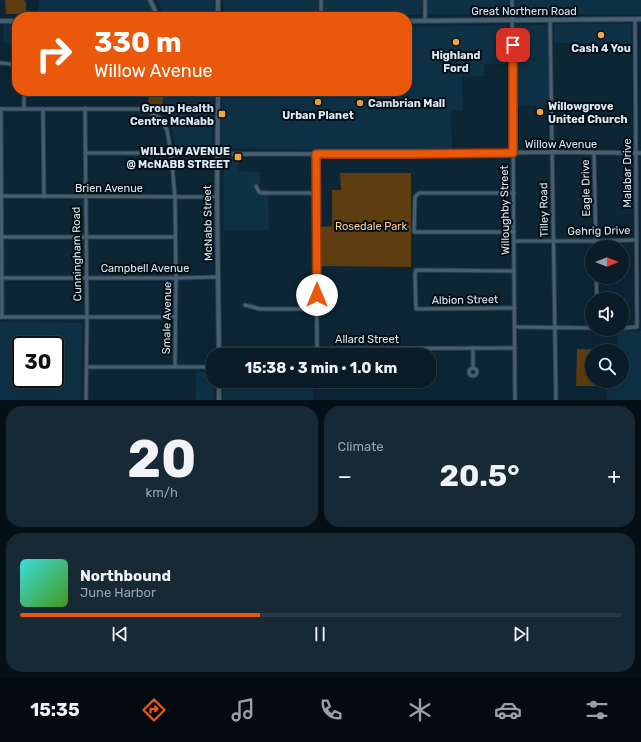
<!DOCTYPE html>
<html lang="en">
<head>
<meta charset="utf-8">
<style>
  :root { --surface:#091c28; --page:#172934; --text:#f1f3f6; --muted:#99a1a8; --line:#293a45; --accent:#ea580c }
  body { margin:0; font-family:Rubik,sans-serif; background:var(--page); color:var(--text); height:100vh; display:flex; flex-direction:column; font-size:15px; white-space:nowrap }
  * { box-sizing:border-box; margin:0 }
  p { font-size:13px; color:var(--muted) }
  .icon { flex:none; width:22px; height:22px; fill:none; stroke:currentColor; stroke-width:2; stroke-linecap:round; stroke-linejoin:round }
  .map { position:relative; height:400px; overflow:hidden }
  .details { display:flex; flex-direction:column; gap:6px; padding:6px; background:#050f16; flex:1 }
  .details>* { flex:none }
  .guide { position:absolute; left:12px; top:12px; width:400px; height:84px; border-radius:16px; box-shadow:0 4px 16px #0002,0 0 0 1px var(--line); background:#ea580c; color:#fff; overflow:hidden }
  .needle { width:26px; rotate:90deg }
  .controls { position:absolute; left:585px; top:240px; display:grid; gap:8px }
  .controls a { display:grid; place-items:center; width:44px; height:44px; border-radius:50%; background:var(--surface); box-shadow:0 4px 16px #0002,0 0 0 1px var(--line); font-size:20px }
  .speed { position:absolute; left:12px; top:336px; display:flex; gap:8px; font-size:20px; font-weight:700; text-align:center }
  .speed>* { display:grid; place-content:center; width:52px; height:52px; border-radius:50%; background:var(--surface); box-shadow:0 4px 16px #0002,0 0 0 1px var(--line); line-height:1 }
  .speed .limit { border:2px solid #111; border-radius:6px; background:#fff; color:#111 }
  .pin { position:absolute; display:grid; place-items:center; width:34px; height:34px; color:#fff; margin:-17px; border-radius:8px; box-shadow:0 2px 6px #0006 }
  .me { position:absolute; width:44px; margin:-22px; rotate:0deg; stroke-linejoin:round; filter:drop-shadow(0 0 3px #0008) }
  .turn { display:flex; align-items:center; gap:14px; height:84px; padding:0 16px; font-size:18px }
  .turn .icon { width:52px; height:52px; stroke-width:2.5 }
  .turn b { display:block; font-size:28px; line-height:34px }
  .big { font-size:30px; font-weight:700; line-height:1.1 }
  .details .tile { flex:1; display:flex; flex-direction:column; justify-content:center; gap:6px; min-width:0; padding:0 14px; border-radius:16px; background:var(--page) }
  .details .dial { align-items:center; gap:0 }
  .dial b { font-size:52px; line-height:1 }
  .song { display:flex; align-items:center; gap:12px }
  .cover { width:48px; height:48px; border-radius:6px; background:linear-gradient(135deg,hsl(180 70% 55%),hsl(100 70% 35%)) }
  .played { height:4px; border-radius:2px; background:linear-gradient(90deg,var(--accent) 40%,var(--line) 40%) }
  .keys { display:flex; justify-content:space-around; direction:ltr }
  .heat { display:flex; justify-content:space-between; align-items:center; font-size:22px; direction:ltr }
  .details .tiles { flex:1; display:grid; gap:6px; grid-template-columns:1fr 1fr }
  .tile:last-child { grid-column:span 2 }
  .trip { position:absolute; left:206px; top:348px; width:230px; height:40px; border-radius:16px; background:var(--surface); box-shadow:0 4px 16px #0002,0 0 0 1px var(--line); font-weight:700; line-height:40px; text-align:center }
  .tab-bar { display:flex; height:64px; justify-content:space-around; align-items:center; background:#040b10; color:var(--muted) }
  .tab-bar .icon { width:28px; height:28px }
  .tab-bar .active { color:var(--accent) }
  .tab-bar b { font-size:18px; color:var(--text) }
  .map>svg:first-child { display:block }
</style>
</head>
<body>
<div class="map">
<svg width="641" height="400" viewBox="0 0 641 400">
  <rect width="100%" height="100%" fill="#0c2636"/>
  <g fill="#0f3145" fill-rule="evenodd">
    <path d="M38 0H147L154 14 38 13 39 4Z"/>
    <path d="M157 0H215L214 14 163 13Z"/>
    <path d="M223 0H318V15H224Z"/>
    <path d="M323 0H422L421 15 326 16 324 14Z"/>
    <rect x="427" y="0" width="82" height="14"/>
    <path d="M515 0H641V14H516Z"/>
    <path d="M3 23H17V44L4 43Z"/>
    <path d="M554 24H631L632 53H572L571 43H554Z"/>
    <path d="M507 25V64H484V76L462 77 463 110H451L452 149 360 150 222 148V91H407V27Z"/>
    <path d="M515 25H548L549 105 516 106Z"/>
    <path d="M164 91H213L212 152H177L171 124 162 106Z"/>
    <path d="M224 156 239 157V171L260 172V189H268L269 230H224Z"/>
    <path d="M0 322 82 323 81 400H0ZM21 345H55V379H21Z"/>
    <path d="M617 331H641V400H607L606 381H622V351H605V349H617Z"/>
    <path d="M313 351V355H222V351Z"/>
    <path d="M196 372H213L214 400H196Z"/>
    <rect x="223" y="381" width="90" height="19"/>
  </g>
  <g fill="#5e3d10">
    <path d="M5 0H24L26 3V14H6Z"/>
    <path d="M149 91H164L162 106 148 105Z"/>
    <path d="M340 173H411V267L321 266 320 227 332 226V190H341Z"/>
    <path d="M577 349H605V351H592V381H606V386H576Z"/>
  </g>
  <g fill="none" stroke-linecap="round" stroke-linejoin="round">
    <defs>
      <g id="minor">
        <path d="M321 0V17"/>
        <path d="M425 0V21"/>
        <path d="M512 0 515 400"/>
        <path d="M550 19 556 400"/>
        <path d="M0 63C6 63 12 63 17 68"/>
        <path d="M24 91V109"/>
        <path d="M85 108 87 317 86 400"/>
        <path d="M0 109H143L160 118 167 130 171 153 175 197 176 278 175 367"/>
        <path d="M1 109 2 317"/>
        <path d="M43 109 44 196"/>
        <path d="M85 153H171"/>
        <path d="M594 153 596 247"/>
        <path d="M316 154 317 348"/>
        <path d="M256 186 259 192 261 193H317"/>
        <path d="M514 193H419L415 197 414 232H514"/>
        <path d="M0 196 217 197"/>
        <path d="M0 237H175"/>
        <path d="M514 241H596L636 240"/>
        <path d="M514 271 416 270 415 275 416 309 515 308"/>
        <path d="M596 277 597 299"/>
        <path d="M0 278H176L218 277"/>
        <path d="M245 305 260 309H317"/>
        <path d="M0 317H175"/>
        <path d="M515 327 592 328"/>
        <path d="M622 328 637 327 635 19"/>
        <path d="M473 348V368"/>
        <path d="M219 349 515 348"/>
        <path d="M87 367H213"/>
        <circle cx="473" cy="372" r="4"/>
      </g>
      <path id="tertiary" d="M217 154H414L552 152 641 153"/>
      <g id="secondary">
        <path d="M150 0 158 17"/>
        <path d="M218 0V17"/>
        <path d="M0 21H17"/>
        <path d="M407 21 641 19"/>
        <path d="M218 91 217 197 219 355"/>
        <path d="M219 400V381"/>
      </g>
    </defs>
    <use href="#minor" stroke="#303e4c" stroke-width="5"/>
    <use href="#tertiary" stroke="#303e4c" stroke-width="5.5"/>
    <use href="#secondary" stroke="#303e4c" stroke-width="6"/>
    <use href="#minor" stroke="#456072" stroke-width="3"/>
    <use href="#tertiary" stroke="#456072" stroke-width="3.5"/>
    <use href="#secondary" stroke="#456072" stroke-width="4"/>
  </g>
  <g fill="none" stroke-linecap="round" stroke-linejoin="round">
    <defs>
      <path id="route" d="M317 295 316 154H414L513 153V45"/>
    </defs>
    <use href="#route" stroke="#983908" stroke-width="10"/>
    <use href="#route" stroke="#ea580c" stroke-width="7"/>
  </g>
  <g fill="#f2a541" stroke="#040e15" stroke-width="1.5">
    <circle cx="601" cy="35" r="4"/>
    <circle cx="456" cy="42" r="4"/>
    <circle cx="318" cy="102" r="4"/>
    <circle cx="360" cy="103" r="4"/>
    <circle cx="540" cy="112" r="4"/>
    <rect x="218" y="110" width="8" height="8" rx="2"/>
    <rect x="234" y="153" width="8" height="8" rx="2"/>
  </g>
  <g text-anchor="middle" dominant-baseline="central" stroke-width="4" stroke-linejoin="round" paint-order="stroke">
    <g font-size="11" fill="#dae9f4" stroke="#040e15">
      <text x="524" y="11">Great Northern Road</text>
      <text x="561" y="144">Willow Avenue</text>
      <text transform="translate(627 173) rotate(-90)">Malabar Drive</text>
      <text x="109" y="188">Brien Avenue</text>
      <text transform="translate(586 188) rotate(-91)">Eagle Drive</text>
      <text transform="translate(505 210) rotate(-91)">Willoughby Street</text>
      <text transform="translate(544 210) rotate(-91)">Tilley Road</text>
      <text transform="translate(208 223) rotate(-91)">McNabb Street</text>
      <text transform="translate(599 231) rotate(-1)">Gehrig Drive</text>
      <text transform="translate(77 254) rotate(-91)">Cunningham Road</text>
      <text x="145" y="268">Campbell Avenue</text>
      <text transform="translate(465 300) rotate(-1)">Albion Street</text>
      <text transform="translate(167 318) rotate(-89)">Smale Avenue</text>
      <text x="367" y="339">Allard Street</text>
    </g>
    <g font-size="11" font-weight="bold" fill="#dae9f4" stroke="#040e15">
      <text x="601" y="48">Cash 4 You</text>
      <text x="456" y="55">Highland<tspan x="456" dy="13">Ford</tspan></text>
      <text x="368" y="103" text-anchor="start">Cambrian Mall</text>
      <text x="548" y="106" text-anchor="start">Willowgrove<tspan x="548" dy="13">United Church</tspan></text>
      <text x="214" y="108" text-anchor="end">Group Health<tspan x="214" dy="13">Centre McNabb</tspan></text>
      <text x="318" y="115">Urban Planet</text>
      <text x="230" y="151" text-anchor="end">WILLOW AVENUE<tspan x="230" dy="13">@ McNABB STREET</tspan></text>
    </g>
    <g font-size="11" fill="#ffcb90" stroke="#040e15">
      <text x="371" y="226">Rosedale Park</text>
    </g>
  </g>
</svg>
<div class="controls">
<a><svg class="needle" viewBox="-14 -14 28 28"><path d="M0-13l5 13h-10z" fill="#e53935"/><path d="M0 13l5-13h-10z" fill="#99a1a8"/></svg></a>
<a><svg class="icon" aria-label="sound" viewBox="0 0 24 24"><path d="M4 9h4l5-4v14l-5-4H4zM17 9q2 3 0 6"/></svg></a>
<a><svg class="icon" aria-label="search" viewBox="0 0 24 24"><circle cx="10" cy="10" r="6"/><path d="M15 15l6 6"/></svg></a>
</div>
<div class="speed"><div class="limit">30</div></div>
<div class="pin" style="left:513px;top:45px;background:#d93025"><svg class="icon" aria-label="arrive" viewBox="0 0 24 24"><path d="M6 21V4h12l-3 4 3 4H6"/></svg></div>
<svg class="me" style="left:317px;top:295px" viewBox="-20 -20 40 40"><circle r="19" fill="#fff"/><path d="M0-13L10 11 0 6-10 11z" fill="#ea580c"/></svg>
<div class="trip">15:38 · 3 min · 1.0 km</div>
<div class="guide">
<div class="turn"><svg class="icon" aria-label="right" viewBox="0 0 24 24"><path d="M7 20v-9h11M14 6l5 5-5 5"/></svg><div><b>330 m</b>Willow Avenue</div></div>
</div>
</div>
<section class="details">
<div class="tiles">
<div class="tile dial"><b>20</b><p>km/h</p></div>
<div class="tile"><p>Climate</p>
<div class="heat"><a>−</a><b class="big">20.5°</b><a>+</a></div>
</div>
<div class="tile">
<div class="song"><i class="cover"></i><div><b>Northbound</b><p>June Harbor</p></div></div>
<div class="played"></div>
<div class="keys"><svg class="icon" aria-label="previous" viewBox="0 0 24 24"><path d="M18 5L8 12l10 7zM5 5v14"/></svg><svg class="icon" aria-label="pause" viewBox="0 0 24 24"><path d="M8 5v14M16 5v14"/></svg><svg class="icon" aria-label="next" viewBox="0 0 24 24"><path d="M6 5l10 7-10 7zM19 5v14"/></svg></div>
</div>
</div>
</section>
<nav class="tab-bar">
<b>15:35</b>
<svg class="icon active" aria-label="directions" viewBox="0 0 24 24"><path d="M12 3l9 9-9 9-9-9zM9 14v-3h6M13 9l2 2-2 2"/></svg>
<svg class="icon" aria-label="music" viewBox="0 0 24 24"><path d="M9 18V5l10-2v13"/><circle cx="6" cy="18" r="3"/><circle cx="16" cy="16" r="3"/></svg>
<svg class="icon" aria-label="phone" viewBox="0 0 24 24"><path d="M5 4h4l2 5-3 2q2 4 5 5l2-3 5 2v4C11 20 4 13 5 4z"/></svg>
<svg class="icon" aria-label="climate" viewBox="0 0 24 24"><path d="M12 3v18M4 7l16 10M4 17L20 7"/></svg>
<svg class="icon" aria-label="car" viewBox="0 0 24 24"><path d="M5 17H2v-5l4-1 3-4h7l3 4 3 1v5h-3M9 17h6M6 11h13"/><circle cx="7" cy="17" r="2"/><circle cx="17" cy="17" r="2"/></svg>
<svg class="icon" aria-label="filters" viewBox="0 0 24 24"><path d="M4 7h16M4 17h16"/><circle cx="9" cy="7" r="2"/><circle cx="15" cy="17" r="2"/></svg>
</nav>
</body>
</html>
